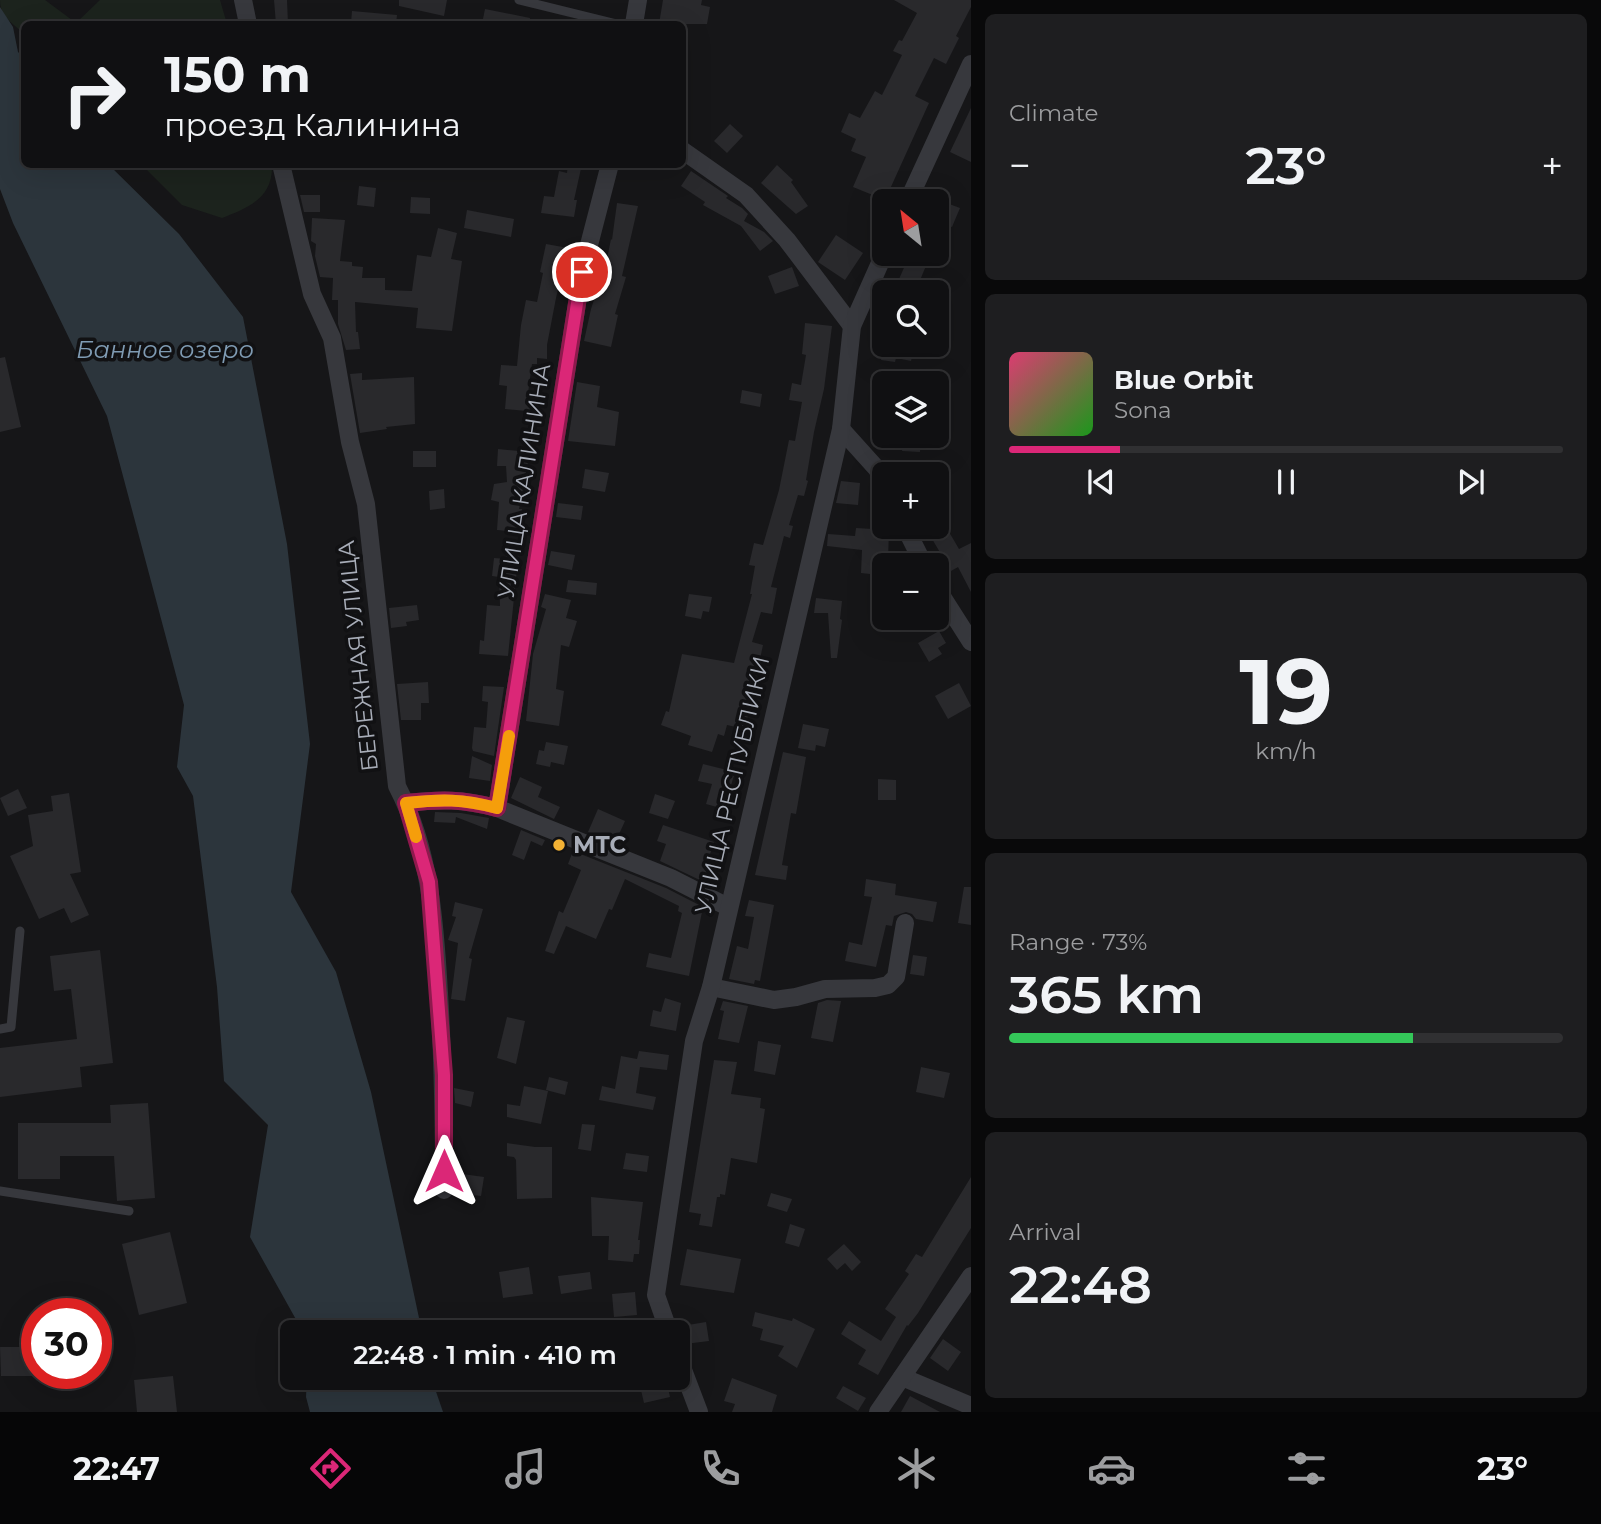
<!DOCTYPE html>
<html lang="en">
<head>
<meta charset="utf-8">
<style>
  :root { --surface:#101012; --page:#1e1e20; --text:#f1f3f6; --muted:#9c9d9f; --line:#303032; --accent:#db2777 }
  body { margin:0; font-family:Montserrat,sans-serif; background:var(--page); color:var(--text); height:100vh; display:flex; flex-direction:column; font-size:26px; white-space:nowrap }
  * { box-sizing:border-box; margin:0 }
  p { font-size:23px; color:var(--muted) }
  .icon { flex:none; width:38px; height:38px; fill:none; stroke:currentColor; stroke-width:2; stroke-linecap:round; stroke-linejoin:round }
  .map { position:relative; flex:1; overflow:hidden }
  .panel { display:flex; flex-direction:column; gap:14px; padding:14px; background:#09090a; width:630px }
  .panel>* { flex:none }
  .banner { position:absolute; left:21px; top:21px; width:665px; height:147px; border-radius:10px; box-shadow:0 7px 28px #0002,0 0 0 2px var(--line); background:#101012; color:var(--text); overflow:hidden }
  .needle { width:46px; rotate:330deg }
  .fabs { position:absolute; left:872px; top:189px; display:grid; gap:14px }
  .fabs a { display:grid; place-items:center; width:77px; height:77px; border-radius:10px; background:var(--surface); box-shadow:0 7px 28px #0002,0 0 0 2px var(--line); font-size:35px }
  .speed { position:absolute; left:21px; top:1298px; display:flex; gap:14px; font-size:35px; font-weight:700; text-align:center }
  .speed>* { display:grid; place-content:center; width:91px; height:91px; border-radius:50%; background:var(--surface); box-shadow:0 7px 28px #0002,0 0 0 2px var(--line); line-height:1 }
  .speed .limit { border:10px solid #d22; background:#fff; color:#111 }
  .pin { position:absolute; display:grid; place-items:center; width:60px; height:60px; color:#fff; margin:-30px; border:4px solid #fff; border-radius:50%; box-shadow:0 2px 7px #0007 }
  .me { position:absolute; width:77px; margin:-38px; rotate:0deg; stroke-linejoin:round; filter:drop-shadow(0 0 5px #0008) }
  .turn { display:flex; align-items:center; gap:24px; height:147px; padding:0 28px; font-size:32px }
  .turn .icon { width:91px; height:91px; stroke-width:2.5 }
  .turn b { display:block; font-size:49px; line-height:60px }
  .big { font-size:52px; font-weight:600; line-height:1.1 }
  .panel .card { flex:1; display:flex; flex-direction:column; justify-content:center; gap:10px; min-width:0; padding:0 24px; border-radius:10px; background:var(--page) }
  .panel .dial { align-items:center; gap:0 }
  .dial b { font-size:91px; line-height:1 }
  .song { display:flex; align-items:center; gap:21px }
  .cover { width:84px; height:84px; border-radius:10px; background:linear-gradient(135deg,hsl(340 70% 55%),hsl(120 70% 35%)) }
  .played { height:7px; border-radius:4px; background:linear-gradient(90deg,var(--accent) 20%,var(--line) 20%) }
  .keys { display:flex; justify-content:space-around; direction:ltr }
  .heat { display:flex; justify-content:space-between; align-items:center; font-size:38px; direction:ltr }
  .charge { height:10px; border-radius:5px; background:linear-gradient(90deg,#34c759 73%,var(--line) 0) }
  .trip { position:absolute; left:280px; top:1320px; width:410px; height:70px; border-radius:10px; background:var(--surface); box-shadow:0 7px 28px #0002,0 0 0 2px var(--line); font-weight:600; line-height:70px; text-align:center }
  .tabs { display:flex; height:112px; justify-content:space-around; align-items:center; background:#060607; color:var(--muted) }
  .tabs .icon { width:49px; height:49px }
  .tabs .active { color:var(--accent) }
  .tabs b { font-size:32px; color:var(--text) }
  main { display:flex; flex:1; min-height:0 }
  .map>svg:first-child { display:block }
</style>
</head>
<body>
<main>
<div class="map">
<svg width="971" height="1412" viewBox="0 0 971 1412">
  <rect width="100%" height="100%" fill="#161618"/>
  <g fill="#1c231d">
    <path d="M0 0H45L76 23 100 0H220L227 24H24V35C16 24 0 19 0 0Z"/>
    <path d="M142 165H272C273 198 248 208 222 218L182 205Z"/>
  </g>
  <g fill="#2c353c">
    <path d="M0 7 13 27 18 52 24 58V164L109 165 179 234 243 317 287 544 310 744 291 892 336 972 371 1092 422 1332H303L250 1237 268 1125 224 1081 217 987 193 796 177 767 184 705 107 416 13 223 0 189Z"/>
    <path d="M307 1377H431L443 1412H310L306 1397Z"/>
  </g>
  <g fill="#29292c">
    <path d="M274 0H287L288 24H276Z"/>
    <path d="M399 0H447L444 16 399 6Z"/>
    <path d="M663 0H702L701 5 710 7 707 24H659Z"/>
    <path d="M894 0H971V7L956 36 959 38 946 64 934 58 915 96 929 103 885 200 853 187 866 157 851 151 856 139 841 132 849 113 860 118 875 91 882 95 902 55 893 51 899 40 902 41 917 13Z"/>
    <path d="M485 9 530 18 529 24H482Z"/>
    <path d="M352 11 397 15 396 24 351 23Z"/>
    <path d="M971 108V162L950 152Z"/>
    <path d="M730 124 743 136 727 153 714 141Z"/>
    <path d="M568 164H582L574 200H577L574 217 541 213 544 196 554 197 559 171 567 173Z"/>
    <path d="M777 165 793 180 791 182 808 206 796 214 761 183Z"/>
    <path d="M691 171 728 196 726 198 742 208 748 214 744 221 764 232 773 241 760 251 741 226 703 205 705 202 681 186Z"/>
    <path d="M359 186 376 188 374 207 357 205Z"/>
    <path d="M300 195H320V212H304Z"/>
    <path d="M411 197 430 198V214L410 213Z"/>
    <path d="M936 199 960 208 952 227 936 221Z"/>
    <path d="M617 203 638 206 622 276 626 277 615 314 618 315 611 347 584 341 591 309 607 259 611 239 612 240Z"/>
    <path d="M467 210 514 219 511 237 464 228Z"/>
    <path d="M312 218 345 220 340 261 352 262V266L363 267 362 278H385V290L412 291 417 255 431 257 438 228 457 233 451 259 462 261 452 331 416 328 418 308 355 302 356 332H358L360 349 346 350 338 324V300H332L333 278 320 277 315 256 316 244 311 241Z"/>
    <path d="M836 235 863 253 845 280 818 262Z"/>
    <path d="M546 244 568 248 556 298 547 345V359L537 358V364H532L528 393 539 394 537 412 505 409 507 386 499 385 501 365 517 366 521 325 526 300 537 302 543 273 540 272Z"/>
    <path d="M910 254H931L915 292 896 286Z"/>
    <path d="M792 267 799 286 775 294 768 276Z"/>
    <path d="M805 323 832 326 824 389 814 432 806 480 808 481 804 496 798 495 789 525 793 526 790 538 784 536 771 587 777 588 772 614 761 612 752 642 763 645 745 729 727 725 724 736 718 734 712 752 688 745 691 736 661 725 666 711 669 712 682 654 734 663 752 594H750L755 566 749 565 754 543 763 545 779 490 789 440 795 441 802 402 789 400 792 383 801 385 806 355 802 354Z"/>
    <path d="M884 345H915L911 361 896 358 895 362 881 360Z"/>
    <path d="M5 357 21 427 0 432V358Z"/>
    <path d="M362 373V380L414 377 415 424 386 427 387 429 360 433 350 374Z"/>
    <path d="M878 373 884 374V413L870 411Z"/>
    <path d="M577 382 600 386 597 407 619 412 615 446 568 441Z"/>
    <path d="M742 390 762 394 760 407 740 403Z"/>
    <path d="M903 436H921L920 452 902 451Z"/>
    <path d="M498 449 530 452 519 509H522L520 532 497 530 499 502 491 500 494 484 507 482 506 466H497Z"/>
    <rect x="413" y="451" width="23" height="16"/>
    <path d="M585 469 609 473 605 492 582 488Z"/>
    <path d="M841 481 860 483 858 505 836 503Z"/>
    <path d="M444 489 445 508 430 510 429 491Z"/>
    <path d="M558 503 583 506 581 520 556 517Z"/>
    <path d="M936 510 959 549 971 543V592L958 567 951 571 925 527H936Z"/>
    <path d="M856 528 889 530 888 560H884V600L870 574 861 573 862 550 827 546 828 534 855 536Z"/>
    <path d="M507 539 520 540 508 656 479 654 480 640 484 641 487 605 500 606 499 577 492 576 494 558 506 559Z"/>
    <path d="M551 551 575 555 572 570 548 565Z"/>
    <path d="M568 580 597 583 596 595 566 592Z"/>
    <path d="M545 594 571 600 566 618 577 621 569 647 561 645 556 689 564 691 559 726 526 721 533 654 546 609 541 607Z"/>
    <path d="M689 594 712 597 709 612 703 611 701 619 685 616Z"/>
    <path d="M816 598 842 601 840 619 842 620 837 658H831L828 613H814Z"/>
    <path d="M417 605 419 620 406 622 407 626 391 628 389 608Z"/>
    <path d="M939 631 946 643 938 648 942 654 929 662 918 643Z"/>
    <path d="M428 682 429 703H421V720H401L397 684Z"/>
    <path d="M959 683 971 706 948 719 935 696Z"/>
    <path d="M483 686 504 687 494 756 473 751 472 748 474 727 486 728 488 702 482 701Z"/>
    <path d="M803 724 829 729 825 747 816 745 815 751 798 748Z"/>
    <path d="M546 742 568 746 564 765 551 762 550 767 536 764 539 750 544 751Z"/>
    <path d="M783 752 806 757 796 814 791 813 782 865 788 866 786 880 755 875Z"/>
    <path d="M472 756 492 765 490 781 469 778Z"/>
    <path d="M703 764 735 772 724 809 706 804 712 784 698 781Z"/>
    <path d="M520 777 542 787 538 797 560 807 554 819 511 798Z"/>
    <path d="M878 779 896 780V800H878Z"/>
    <path d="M18 789 27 808 8 816 0 798Z"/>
    <path d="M69 793 81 872 70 874 89 915 71 923 64 908 39 919 10 856 33 846 28 815 53 811 51 796Z"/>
    <path d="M655 794 675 801 668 819 649 813Z"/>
    <path d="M598 809 625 821 615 843 588 832Z"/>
    <path d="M435 812 461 813 489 818 487 829 456 817 455 823 434 822Z"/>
    <path d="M663 825 714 842 705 870 713 873 708 884 660 861 666 844 657 841Z"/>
    <path d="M521 830 545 840 542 846 531 841 524 860 512 855Z"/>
    <path d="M573 851 666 888 703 907 689 976 646 967 649 953 671 958 682 913 678 911 679 906 625 879 612 910 609 909 596 939 566 926 554 954 545 951 559 911 563 913 581 870 568 864Z"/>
    <path d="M866 879 896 884 895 895 937 902 933 922 916 919 912 914 906 912 894 916 892 926 886 925 876 967 845 961 849 942 862 945 872 897 864 896Z"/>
    <path d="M964 887H971V925L958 923Z"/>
    <path d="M749 900 774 905 760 981 755 980 754 984 729 979 737 946 748 949 754 917 745 916Z"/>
    <path d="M455 902 483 909 469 958 472 959 465 1001 451 999 458 943 448 940 456 917 452 916Z"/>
    <path d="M100 950 113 1063 80 1067 82 1087 0 1097V1048L77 1039 71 989 54 991 50 956Z"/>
    <path d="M913 955 927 957 924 976 910 974Z"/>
    <path d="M665 998 681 1003 676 1031 650 1026 653 1010 661 1012Z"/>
    <path d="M827 1000 841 1001 833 1042 811 1038 818 1003Z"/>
    <path d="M723 1001 748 1006 739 1043 718 1039 724 1011 720 1010Z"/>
    <path d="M507 1017 525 1021 516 1064 497 1058Z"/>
    <path d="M758 1041 781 1045 775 1075 754 1071Z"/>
    <path d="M639 1051 669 1055 667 1070 640 1067 636 1093 656 1097 653 1110 599 1100 602 1086 615 1089 621 1056 637 1059Z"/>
    <path d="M714 1060 737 1062 731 1094 761 1098 760 1108 765 1109 757 1163 731 1158 725 1195 720 1194V1197H717L712 1227 699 1225 701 1214 689 1212Z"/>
    <path d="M921 1067 950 1073 944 1098 916 1092Z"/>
    <path d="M549 1077 568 1082 565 1095 546 1090Z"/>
    <path d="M524 1086 548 1091 541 1124 507 1117V1104L520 1106Z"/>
    <path d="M454 1088 474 1092 471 1107 455 1103Z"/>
    <path d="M148 1103 155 1198 117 1201 114 1156H60V1179H18V1123H111L110 1105Z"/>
    <path d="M582 1124 595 1125 591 1151 578 1149Z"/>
    <path d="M507 1143 535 1147H552V1198L517 1199 516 1160 514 1157 507 1156Z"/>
    <path d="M626 1153 649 1156 647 1172 623 1169Z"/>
    <path d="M455 1173 484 1177 481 1196 455 1193Z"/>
    <path d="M971 1177V1228L918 1313 908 1326 907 1325 878 1375 858 1364 866 1350 841 1334 849 1321 881 1341 896 1317 885 1309 909 1274 905 1271 916 1254 922 1257Z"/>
    <path d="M771 1193 792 1199 787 1212 767 1206Z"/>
    <path d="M591 1197 643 1202 638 1240H640L639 1254H634L633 1262 608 1260 609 1236H592Z"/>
    <path d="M790 1224 805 1229 799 1247 785 1243Z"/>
    <path d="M170 1232 187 1303 139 1315 122 1244Z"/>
    <path d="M844 1244 861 1262 852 1271 845 1263 837 1270 827 1259Z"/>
    <path d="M687 1249 741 1259 734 1293 680 1285Z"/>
    <path d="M529 1267 533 1294 503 1298 499 1272Z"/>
    <path d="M590 1272 592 1289 561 1294 558 1276Z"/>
    <path d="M635 1292 637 1315 614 1317 612 1294Z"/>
    <path d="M755 1312 792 1321 793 1318 815 1329 797 1368 778 1356 784 1346 760 1340 763 1329 752 1326Z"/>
    <path d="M706 1322 709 1341 685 1344 682 1326Z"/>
    <path d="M943 1339 961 1352 948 1371 930 1358Z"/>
    <path d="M0 1347H37V1376H1Z"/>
    <path d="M173 1376 177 1412H137L134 1380Z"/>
    <path d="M732 1378 777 1395 772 1412H732L735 1404 724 1401Z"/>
    <path d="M667 1384 670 1397 644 1403 641 1390Z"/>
    <path d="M843 1386 866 1398 858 1411 836 1398Z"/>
    <path d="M910 1396 940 1412H901Z"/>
  </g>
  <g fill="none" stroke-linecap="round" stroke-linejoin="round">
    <g stroke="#37383d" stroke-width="9">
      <path d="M519 0 617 24"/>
      <path d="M0 1029 11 1027 20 931"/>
      <path d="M0 1191 129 1211"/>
    </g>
    <g stroke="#37383d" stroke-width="18">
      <path d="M243 0 248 24"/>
      <path d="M634 24 638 0"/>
      <path d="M682 150 746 195 787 240 852 326"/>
      <path d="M281 164 312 294 332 338 350 442 366 504 397 786C430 850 435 922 439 993 443 1059 444 1124 444 1190"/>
      <path d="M908 201 971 64"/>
      <path d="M841 429 877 469 884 484"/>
      <path d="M905 527 924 565"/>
      <path d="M936 587 971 642"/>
      <path d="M406 803C442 799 461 799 497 808L671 878 728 907"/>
      <path d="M497 808 582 272 610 164"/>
      <path d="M711 987 774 1000 796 997 825 989 875 988 888 985 896 977 905 923"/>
      <path d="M669 1332 656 1295 694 1041 711 987 841 429 852 326 884 254"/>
      <path d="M677 1354 699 1412"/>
      <path d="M902 1377 971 1406"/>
      <path d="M878 1412 971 1276"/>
    </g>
  </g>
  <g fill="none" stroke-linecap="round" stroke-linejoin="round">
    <defs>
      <path id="route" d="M444 1171V1075L429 882 406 803C442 799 462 799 497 808L582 272"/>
    </defs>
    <use href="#route" stroke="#8e194d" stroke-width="18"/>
    <use href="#route" stroke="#db2777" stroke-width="12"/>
    <path stroke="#f59e0b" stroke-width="12" d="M416 837 406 803C442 799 462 799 497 808L509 736"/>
  </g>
  <circle fill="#f2b134" stroke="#111113" stroke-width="2.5" cx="559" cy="845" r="7"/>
  <g text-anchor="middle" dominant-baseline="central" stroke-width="7" stroke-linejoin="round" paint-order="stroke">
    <g font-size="23" fill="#a8adb8" stroke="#111113">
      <text transform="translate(524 481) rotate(-81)">УЛИЦА КАЛИНИНА</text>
      <text transform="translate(358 656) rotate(-96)">БЕРЕЖНАЯ УЛИЦА</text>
      <text transform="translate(732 785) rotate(-77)">УЛИЦА РЕСПУБЛИКИ</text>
    </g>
    <g font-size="23" font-weight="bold" fill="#a8adb8" stroke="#111113" text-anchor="start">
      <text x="573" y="845">МТС</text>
    </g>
    <g font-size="24" font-style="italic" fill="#7f9bb3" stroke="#111113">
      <text x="165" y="349">Банное озеро</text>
    </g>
  </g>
</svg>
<div class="fabs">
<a><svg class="needle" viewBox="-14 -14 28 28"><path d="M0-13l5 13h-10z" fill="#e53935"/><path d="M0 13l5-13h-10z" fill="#9c9d9f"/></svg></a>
<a><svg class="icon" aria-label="search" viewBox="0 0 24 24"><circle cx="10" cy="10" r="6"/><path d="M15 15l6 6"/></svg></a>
<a><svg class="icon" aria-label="layers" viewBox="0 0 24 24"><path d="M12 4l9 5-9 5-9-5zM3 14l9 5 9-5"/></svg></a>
<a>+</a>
<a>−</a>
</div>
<div class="speed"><div class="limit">30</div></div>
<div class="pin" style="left:582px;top:272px;background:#d93025"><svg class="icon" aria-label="arrive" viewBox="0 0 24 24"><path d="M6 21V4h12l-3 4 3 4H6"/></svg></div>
<svg class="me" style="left:444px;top:1171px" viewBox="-20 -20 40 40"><path d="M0-17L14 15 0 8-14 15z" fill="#db2777" stroke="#fff" stroke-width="4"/></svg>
<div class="trip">22:48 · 1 min · 410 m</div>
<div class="banner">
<div class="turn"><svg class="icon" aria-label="right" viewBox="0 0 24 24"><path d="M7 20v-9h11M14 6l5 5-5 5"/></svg><div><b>150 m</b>проезд Калинина</div></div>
</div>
</div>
<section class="panel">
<div class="card"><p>Climate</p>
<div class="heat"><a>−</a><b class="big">23°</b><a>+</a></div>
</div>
<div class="card">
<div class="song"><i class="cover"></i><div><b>Blue Orbit</b><p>Sona</p></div></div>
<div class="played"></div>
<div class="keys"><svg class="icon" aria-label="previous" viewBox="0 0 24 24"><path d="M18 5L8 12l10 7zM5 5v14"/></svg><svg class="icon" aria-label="pause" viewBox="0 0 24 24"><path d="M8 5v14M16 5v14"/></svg><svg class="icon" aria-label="next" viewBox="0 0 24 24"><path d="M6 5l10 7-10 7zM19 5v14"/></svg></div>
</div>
<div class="card dial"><b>19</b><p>km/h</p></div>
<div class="card"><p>Range · 73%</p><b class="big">365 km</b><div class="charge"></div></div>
<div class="card"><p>Arrival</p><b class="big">22:48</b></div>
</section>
</main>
<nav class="tabs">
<b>22:47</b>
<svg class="icon active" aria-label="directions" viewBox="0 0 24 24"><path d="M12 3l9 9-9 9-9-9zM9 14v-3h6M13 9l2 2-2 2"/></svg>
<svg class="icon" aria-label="music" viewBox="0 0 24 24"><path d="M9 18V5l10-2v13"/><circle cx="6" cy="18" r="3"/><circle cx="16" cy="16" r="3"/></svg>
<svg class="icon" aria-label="phone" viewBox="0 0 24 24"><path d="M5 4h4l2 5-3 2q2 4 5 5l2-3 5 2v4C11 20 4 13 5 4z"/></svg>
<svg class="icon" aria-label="climate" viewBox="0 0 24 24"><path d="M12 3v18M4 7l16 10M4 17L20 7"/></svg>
<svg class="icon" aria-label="car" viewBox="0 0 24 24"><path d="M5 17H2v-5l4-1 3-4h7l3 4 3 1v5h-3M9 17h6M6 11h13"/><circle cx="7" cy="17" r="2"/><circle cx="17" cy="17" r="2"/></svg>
<svg class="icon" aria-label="filters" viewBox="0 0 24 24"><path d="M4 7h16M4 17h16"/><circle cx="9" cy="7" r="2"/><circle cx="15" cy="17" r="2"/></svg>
<b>23°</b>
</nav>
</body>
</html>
